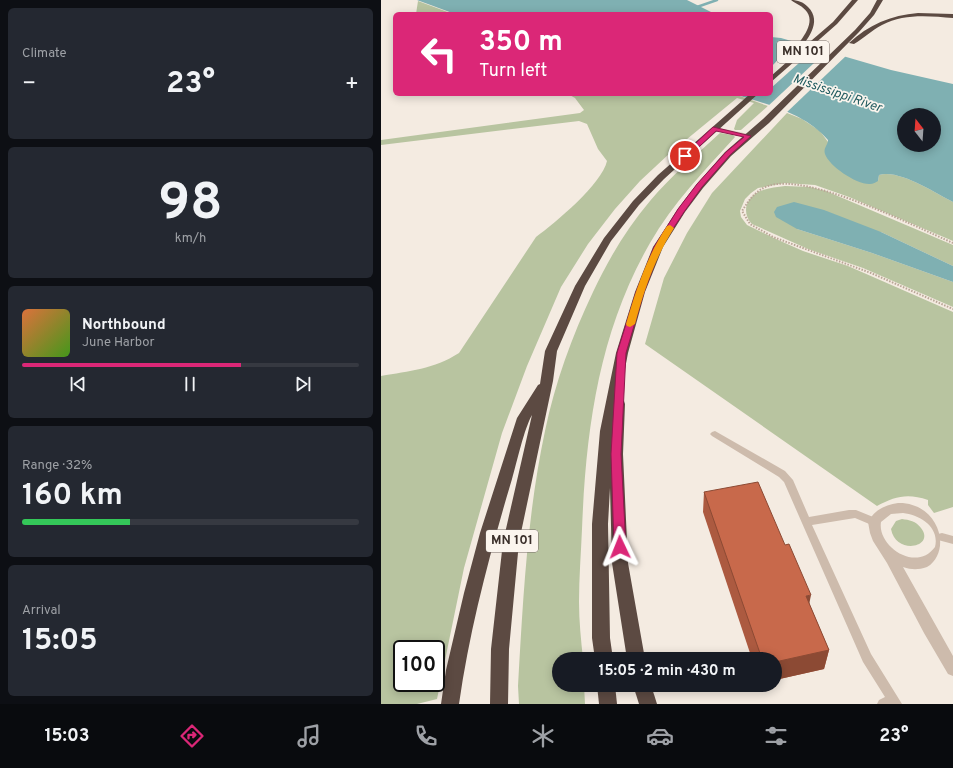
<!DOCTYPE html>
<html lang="en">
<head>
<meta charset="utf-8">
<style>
  :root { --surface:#171b24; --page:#242831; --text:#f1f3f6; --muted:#9ea1a6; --line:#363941; --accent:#db2777 }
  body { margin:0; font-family:Overpass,sans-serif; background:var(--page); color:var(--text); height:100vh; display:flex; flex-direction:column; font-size:15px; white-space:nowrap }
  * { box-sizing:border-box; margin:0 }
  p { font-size:13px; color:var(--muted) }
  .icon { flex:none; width:22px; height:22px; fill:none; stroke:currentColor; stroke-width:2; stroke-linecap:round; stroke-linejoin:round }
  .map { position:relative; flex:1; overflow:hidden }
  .side { display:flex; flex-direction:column; gap:8px; padding:8px; background:#0d0f14; width:381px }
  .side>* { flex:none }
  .top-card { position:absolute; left:12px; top:12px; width:380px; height:84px; border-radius:6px; box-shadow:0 2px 10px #0003; background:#db2777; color:#fff; overflow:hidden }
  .needle { width:26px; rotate:343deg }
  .tools { position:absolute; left:516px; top:108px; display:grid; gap:8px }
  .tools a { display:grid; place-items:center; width:44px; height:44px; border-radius:50%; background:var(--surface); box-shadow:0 2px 10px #0003; font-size:20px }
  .speed { position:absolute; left:12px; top:640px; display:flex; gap:8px; font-size:20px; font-weight:700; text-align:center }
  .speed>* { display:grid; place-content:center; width:52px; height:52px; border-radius:50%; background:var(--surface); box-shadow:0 2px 10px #0003; line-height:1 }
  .speed .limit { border:2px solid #111; border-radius:6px; background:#fff; color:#111 }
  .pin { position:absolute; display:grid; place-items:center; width:34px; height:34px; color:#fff; margin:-17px; border:2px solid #fff; border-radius:50%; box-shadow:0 1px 4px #0007 }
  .me { position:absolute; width:44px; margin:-22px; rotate:358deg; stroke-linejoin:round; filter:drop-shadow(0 0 3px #0008) }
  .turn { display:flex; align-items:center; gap:14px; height:84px; padding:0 20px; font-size:18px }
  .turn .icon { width:52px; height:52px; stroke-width:2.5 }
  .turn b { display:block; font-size:28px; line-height:34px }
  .big { font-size:30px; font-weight:700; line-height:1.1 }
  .side .card { flex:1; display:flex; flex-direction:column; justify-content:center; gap:6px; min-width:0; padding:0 14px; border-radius:6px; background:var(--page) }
  .side .dial { align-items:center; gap:0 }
  .dial b { font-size:52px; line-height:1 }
  .song { display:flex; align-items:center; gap:12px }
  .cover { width:48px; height:48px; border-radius:6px; background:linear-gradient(135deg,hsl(20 70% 55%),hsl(100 70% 35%)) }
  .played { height:4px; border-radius:2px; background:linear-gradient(90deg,var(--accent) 65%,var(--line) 65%) }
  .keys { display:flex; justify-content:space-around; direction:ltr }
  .heat { display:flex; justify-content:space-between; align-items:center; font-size:22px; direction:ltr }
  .charge { height:6px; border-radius:3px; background:linear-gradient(90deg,#34c759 32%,var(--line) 0) }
  .trip { position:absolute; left:171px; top:652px; width:230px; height:40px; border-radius:20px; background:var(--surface); box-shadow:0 2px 10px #0003; font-weight:700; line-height:40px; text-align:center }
  .tab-bar { display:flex; height:64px; justify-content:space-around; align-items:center; background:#090b0e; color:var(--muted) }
  .tab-bar .icon { width:28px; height:28px }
  .tab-bar .selected { color:var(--accent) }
  .tab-bar b { font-size:18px; color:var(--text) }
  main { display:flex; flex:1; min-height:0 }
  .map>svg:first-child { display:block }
</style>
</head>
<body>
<main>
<section class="side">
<div class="card"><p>Climate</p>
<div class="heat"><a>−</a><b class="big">23°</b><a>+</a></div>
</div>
<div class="card dial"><b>98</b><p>km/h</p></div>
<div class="card">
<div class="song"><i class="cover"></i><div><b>Northbound</b><p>June Harbor</p></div></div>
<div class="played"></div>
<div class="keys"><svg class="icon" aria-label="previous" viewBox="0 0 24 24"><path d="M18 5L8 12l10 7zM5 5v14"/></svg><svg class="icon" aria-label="pause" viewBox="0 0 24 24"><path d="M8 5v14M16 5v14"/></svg><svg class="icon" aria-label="next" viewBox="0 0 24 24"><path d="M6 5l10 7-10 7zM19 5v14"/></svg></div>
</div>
<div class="card"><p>Range · 32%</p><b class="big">160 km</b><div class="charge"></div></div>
<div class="card"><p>Arrival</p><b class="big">15:05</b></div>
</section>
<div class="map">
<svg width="572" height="704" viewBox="0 0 572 704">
  <rect width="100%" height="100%" fill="#f4ebe1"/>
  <g fill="#b8c4a0" fill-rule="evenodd">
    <path d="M37 1 72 14H74H35Z"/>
    <path d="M187 94H353L387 106 360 130H354L353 129 356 120 373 103 356 98 289 153 259 181 234 209 207 244 180 287 146 366 121 433 83 568 56 699 36 704H0V376C28 371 53 369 78 353L155 237C174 223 221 184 226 161L217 149 206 124 198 121 0 145V140L199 113 203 110 194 98ZM21 649H55V683H21Z"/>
    <path d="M406 113 421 119 439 131 447 142 497 181 498 175C518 169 554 193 572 202V241L468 197 434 185 404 183 377 188 370 193 364 199 359 211 360 217 366 225 395 239 422 251 467 266 572 312V507L553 513 547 505V500C527 493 514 496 496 506L264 344 283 278 306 233 331 193Z"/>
    <path d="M339 133 352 135 354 137C323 171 292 203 269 243 218 332 205 428 201 529 200 553 198 577 198 602 198 621 200 640 202 659H178V685H203L204 704H138L137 686C142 601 146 515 164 431 174 383 191 336 212 292 227 260 246 228 269 201 290 176 315 155 339 133Z"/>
    <path d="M404 186 429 187 445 191 572 245V266L500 232 416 229 491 253 572 282V307L482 268 427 249 371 224C360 212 365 198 379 191 387 188 396 187 404 186Z"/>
    <path d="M521 519C528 520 535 521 540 528 555 547 515 556 510 529L515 521Z"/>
  </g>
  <g fill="#7fb0b2" fill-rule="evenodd">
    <path d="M36 0H306L334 14H74Z"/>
    <path d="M390 37 400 38 510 70 572 84V202C554 193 518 169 498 175L497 181C495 182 492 184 489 184 476 185 448 166 444 154 442 148 447 145 447 140 424 113 385 104 353 94H390ZM523 115H553V145H523Z"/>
    <path d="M413 202 443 210 500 232 572 266V282L491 253 416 229 395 217 393 212 396 207Z"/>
  </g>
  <g fill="#f4ebe1">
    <path d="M416 40 437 46 390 88V67Z"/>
    <path d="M448 49 467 54 404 114 386 107Z"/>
  </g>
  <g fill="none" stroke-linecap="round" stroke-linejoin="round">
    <path stroke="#7fb0b2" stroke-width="2.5" d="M313 8 336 0"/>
    <path stroke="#b9a596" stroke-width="2" stroke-dasharray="1.5 1.5" stroke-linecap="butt" d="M572 243C533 226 426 172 387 186 374 191 368 200 361 211L369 224 392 237 490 273 572 309"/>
    <g fill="#cdbbac" fill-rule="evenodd">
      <path d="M334 127 367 134 370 136 367 138 332 130 331 129Z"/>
      <path d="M334 431 404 471 412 480 428 517 468 510H475L497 519 498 522 497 525 493 526 474 518 431 525 490 654 521 704H496L498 700 504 697 482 662 403 482 398 477 331 436 329 434 331 432Z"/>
      <path d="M561 533 572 536V544L557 540 556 537 557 534Z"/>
    </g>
    <path fill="#cdbbac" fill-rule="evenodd" d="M517 503C558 502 572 551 546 567 537 570 531 570 522 567L572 656V676L567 674 543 633 506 563 492 541 489 533 487 522C493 510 504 505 517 503ZM522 513C539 515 559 527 554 547 535 573 496 546 500 522L510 514Z"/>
    <g fill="#5c4a42" fill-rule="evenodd">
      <path d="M410 0C417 0 422 2 427 7 442 22 426 40 416 53L452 22 471 0H477L456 24 390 82V76L416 53 411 52C418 42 435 25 426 12 422 6 415 4 410 0Z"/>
      <path d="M496 0H502L493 15 478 32 388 123 350 156 322 188 304 212 282 247 264 292 247 353 238 400 243 401 244 404 242 454 247 563 264 659H246L231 563 229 488 227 524 229 638 232 659H214L211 638V524L219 431 235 353 254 292 272 247 297 209 316 184 344 152 382 119 474 30 489 13Z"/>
      <path d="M537 13 572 14V18C549 16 523 13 501 25 491 30 483 38 473 44L468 43C487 25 510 15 537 13Z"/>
      <path d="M369 94H377L283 179 258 205 230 241 204 286 176 351 172 381 138 542 128 649 127 704H109L110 649 122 542 151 415C143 429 136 462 131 479 109 553 89 627 78 704H60L65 670 83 593 99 533 136 418 157 385 159 384 164 351 194 286 223 238 252 201 277 175Z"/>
      <path d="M216 685H234L236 704H218Z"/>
      <path d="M252 685H270L276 704H258Z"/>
    </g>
  </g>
  <path fill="#ac5a40" d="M323 492 428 603 448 650 443 669 394 680V659H371L322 512Z"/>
  <g fill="#8c4a34">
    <path d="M430 595 426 615 425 596Z"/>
    <path d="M448 650 443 669 394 680V662Z"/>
  </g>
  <path fill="#c8694b" stroke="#8c4a34" d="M377 482 404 545 408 544 430 595 425 596 448 650 394 662V659H381L323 492Z"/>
  <path fill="#db2777" stroke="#8e194d" d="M332 127 370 136 349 155 321 187 303 212 280 247 263 292 245 353 240 454 245 547 243 551 239 552 234 551 233 547 230 454 236 353 255 292 273 247 297 209 316 184 345 152 363 137 335 131 306 158H302V155Z"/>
  <path fill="#f59e0b" d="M289 225 293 228C274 258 263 290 254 324L249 327 246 326 245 324C255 290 266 256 286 226Z"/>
  <g text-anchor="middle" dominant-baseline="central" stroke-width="3.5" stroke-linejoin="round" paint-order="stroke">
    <g fill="#fbf5ee" stroke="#756b66" stroke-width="1">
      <rect x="396" y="41" width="52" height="22" rx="3"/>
      <rect x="105" y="530" width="52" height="22" rx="3"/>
    </g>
    <g font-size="13" font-weight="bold" fill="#3b302b">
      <text x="422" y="52">MN 101</text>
      <text x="131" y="541">MN 101</text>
    </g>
    <g font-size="13" font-style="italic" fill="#1f5a5e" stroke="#fbf5ee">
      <text transform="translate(456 94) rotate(19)">Mississippi River</text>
    </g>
  </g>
</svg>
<div class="tools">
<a><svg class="needle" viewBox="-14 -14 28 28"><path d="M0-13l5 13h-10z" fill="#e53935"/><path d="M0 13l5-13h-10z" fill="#9ea1a6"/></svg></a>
</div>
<div class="speed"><div class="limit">100</div></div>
<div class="pin" style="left:304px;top:156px;background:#d93025"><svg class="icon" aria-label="arrive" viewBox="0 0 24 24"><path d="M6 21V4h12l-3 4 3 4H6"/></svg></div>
<svg class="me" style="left:239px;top:547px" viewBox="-20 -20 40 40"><path d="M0-17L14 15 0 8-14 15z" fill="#db2777" stroke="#fff" stroke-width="4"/></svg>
<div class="trip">15:05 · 2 min · 430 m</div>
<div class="top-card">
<div class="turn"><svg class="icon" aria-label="left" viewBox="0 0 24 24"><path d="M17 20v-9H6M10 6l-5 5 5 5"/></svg><div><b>350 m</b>Turn left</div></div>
</div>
</div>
</main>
<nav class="tab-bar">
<b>15:03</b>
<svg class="icon selected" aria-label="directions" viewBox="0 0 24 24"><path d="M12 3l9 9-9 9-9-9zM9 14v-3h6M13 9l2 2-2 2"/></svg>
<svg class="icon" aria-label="music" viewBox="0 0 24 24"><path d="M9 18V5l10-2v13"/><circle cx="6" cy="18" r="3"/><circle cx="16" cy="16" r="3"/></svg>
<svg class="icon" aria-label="phone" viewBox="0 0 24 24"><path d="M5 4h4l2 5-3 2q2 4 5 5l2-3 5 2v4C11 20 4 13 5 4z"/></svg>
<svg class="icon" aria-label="climate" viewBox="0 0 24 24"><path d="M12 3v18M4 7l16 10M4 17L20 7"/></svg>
<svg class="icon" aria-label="car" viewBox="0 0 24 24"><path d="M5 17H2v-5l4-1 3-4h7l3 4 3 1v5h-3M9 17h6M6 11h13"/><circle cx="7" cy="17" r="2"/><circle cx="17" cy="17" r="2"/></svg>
<svg class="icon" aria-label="filters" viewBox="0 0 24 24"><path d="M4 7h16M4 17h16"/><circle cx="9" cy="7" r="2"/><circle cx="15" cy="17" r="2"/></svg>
<b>23°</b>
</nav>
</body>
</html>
